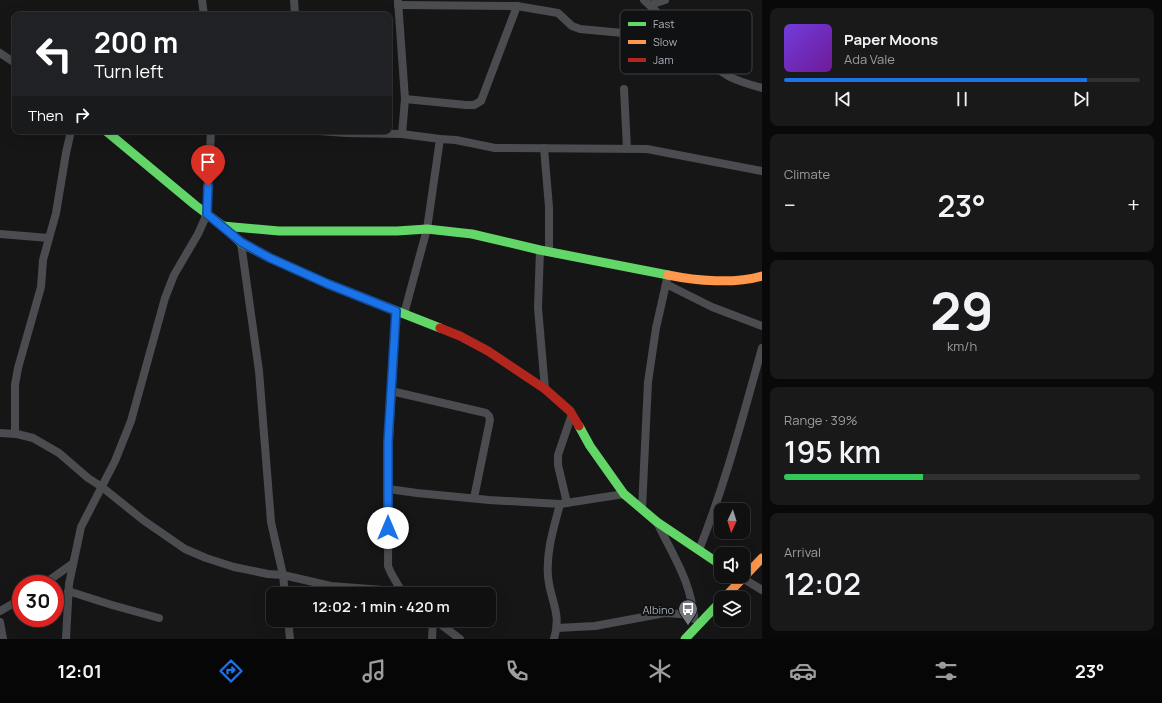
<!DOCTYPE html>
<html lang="en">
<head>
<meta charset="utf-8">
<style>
  :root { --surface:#101010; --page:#191919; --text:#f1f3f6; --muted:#9c9d9f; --line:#303030; --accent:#1a73e8 }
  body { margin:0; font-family:Manrope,sans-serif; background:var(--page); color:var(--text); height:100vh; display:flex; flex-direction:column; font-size:15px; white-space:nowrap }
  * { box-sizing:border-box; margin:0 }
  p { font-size:13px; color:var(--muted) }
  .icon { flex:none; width:22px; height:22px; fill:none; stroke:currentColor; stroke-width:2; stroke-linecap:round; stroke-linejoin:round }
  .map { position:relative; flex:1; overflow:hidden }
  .drawer { display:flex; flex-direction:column; gap:8px; padding:8px; background:#090909; width:400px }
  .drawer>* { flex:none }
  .top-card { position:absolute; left:12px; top:12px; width:380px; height:122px; border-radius:8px; box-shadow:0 4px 16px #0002,0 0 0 1px var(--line); background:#202124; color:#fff; overflow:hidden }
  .needle { width:26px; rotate:184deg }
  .buttons { position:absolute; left:714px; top:503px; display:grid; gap:8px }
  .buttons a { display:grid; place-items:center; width:36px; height:36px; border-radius:8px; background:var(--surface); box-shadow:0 4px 16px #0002,0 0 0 1px var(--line); font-size:20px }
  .speed { position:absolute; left:12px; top:575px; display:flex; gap:8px; font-size:20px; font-weight:700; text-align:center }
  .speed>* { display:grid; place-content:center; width:52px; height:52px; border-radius:50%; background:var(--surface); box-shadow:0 4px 16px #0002,0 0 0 1px var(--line); line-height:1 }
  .speed .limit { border:6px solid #d22; background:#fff; color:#111 }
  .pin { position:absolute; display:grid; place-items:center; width:34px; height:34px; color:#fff; margin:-41px -17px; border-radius:50% 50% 50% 0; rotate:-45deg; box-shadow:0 0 4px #0007 }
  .pin .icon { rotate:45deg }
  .me { position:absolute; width:44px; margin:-22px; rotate:0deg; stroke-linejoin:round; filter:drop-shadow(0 0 3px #0008) }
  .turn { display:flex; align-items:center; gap:14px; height:84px; padding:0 16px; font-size:18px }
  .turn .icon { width:52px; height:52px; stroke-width:2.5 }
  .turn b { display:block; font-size:28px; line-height:34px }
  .then { display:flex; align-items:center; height:38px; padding:0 16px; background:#0003; gap:8px; font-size:15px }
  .big { font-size:30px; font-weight:600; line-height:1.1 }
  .drawer .widget { flex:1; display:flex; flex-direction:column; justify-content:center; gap:6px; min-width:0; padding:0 14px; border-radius:8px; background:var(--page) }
  .drawer .dial { align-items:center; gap:0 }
  .dial b { font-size:52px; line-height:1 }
  .song { display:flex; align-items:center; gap:12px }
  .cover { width:48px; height:48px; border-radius:6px; background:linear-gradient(135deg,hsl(260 70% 55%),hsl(280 70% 35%)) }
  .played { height:4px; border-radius:2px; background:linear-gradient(90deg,var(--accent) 85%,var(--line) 85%) }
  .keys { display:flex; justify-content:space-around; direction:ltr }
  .heat { display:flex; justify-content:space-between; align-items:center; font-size:22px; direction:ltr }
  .charge { height:6px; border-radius:3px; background:linear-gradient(90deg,#34c759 39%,var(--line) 0) }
  .trip { position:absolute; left:266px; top:587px; width:230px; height:40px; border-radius:8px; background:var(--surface); box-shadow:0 4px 16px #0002,0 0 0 1px var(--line); font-weight:600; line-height:40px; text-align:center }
  .menu { display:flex; height:64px; justify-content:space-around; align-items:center; background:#060606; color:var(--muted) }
  .menu .icon { width:28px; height:28px }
  .menu .current { color:var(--accent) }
  .menu b { font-size:18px; color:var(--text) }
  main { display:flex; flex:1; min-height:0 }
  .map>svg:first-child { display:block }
</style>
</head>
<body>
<main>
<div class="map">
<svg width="762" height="639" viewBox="0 0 762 639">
  <rect width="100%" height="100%" fill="#161616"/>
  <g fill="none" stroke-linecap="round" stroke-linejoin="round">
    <g stroke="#4b4c4f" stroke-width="8">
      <path d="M202 0 204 15"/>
      <path d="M294 0 295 15"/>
      <path d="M644 0C671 24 699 59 730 77 740 82 751 85 762 88"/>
      <path d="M398 1 405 99 402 134"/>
      <path d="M398 5 517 6 558 13 572 26 580 29 655 36 682 38"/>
      <path d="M650 5 665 0"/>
      <path d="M0 53 15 63"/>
      <path d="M624 89 627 149"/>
      <path d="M405 99 466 105H474L481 101 517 6"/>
      <path d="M319 131 346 133 402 134 440 139 456 140 495 148 647 149 762 171"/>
      <path d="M544 148 549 207V251"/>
      <path d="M0 234 49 238"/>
      <path d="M241 243 259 371 271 522 283 575 285 594"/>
      <path d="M540 250 538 308 545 389"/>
      <path d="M666 284 712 307 762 326"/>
      <path d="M396 311 389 442 388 566 391 573 403 594"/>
      <path d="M404 314 427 229 440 139"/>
      <path d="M391 391 486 413 489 416 490 420 474 498"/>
      <path d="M0 433 17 434 33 438 59 453 88 478 102 487 143 520 185 549 206 558 234 567 268 574 283 575 331 586 383 590 401 594"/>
      <path d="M15 434V385L18 368 41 287 43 260 56 213 66 153 71 131"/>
      <path d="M388 489 417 493 489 500 560 504 624 494"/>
      <path d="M567 503 558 465V455L572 414"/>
      <path d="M642 509 648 382 656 328 668 275"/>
      <path d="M658 524C673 556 691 581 694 619"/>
      <path d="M699 550C725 485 743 416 762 348"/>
      <path d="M739 576 762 590"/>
      <path d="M44 584 72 564"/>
      <path d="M68 591 112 605 159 618"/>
      <path d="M0 611 21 599"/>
      <path d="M288 620 290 639"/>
      <path d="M435 620 460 639"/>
      <path d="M0 622 3 639"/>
      <path d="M557 628 595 626 665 613 694 615"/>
      <path d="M66 639 69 584 81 527 115 461 131 421 165 298 174 275 198 234 207 214 211 131"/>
      <path d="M432 639 433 620"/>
      <path d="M554 639C562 612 550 601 548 576 546 551 554 527 560 504"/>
    </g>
    <g stroke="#63d668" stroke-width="9">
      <path d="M106 131 195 205 223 226 241 243 270 258 328 284 440 328"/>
      <path d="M223 226 279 231H397L427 229 472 234 540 250 668 275"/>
      <path d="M579 426 590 446 624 494 657 522 721 565"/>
      <path d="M685 639 721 601"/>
    </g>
    <g stroke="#ff974d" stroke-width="9">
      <path d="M668 275C697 281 734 284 762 276"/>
      <path d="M724 598 762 558"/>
    </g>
    <path stroke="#b3261e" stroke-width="9" d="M440 328 460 336 488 351 545 389 570 411 579 426"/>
  </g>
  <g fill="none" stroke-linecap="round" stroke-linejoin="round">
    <defs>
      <path id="route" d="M208 186 207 214 241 242 270 258 328 284 396 311 388 442V528"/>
    </defs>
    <use href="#route" stroke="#114b97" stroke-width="10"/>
    <use href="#route" stroke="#1a73e8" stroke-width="7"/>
  </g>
  <defs>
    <symbol id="bus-pin" viewBox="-11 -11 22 30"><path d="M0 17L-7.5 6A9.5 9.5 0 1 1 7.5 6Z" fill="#75797f" stroke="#101112"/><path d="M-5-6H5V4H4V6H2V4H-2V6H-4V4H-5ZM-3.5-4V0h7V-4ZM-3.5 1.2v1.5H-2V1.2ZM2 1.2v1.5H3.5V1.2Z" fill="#fff"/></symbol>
  </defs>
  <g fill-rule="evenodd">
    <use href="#bus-pin" x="677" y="598" width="22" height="30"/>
  </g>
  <g text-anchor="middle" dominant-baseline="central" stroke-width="4" stroke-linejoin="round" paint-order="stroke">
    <g font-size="11" fill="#a8aeb7" stroke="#101112" text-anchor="end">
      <text x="674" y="609">Albino</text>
    </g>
  </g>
  <rect x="620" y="10" width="132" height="64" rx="6" fill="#101112" stroke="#3e4044" stroke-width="1"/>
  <rect x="628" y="22" width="18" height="4" fill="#63d668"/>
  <rect x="628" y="40" width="18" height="4" fill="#ff974d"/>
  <rect x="628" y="58" width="18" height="4" fill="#b3261e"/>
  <g font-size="11" fill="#a8aeb7">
    <text x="653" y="28">Fast</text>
    <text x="653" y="46">Slow</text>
    <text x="653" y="64">Jam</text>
  </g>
</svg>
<div class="buttons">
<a><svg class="needle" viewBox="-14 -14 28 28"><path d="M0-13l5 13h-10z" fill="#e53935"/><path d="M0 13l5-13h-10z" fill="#9c9d9f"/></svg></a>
<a><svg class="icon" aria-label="sound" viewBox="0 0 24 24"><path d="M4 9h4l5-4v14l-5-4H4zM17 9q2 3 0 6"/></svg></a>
<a><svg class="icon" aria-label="layers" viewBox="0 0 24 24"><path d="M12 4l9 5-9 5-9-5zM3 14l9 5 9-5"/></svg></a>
</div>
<div class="speed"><div class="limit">30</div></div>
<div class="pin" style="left:208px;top:186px;background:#d93025"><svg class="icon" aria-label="arrive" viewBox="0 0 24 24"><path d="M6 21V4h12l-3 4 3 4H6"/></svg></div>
<svg class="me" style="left:388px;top:528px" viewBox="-20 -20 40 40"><circle r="19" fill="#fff"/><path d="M0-13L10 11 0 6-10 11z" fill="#1a73e8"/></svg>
<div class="trip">12:02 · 1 min · 420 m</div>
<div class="top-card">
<div class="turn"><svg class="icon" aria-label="left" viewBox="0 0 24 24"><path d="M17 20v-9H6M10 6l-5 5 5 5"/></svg><div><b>200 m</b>Turn left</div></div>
<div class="then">Then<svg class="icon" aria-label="right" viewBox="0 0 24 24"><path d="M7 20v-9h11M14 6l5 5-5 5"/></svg></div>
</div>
</div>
<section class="drawer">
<div class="widget">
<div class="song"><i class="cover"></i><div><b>Paper Moons</b><p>Ada Vale</p></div></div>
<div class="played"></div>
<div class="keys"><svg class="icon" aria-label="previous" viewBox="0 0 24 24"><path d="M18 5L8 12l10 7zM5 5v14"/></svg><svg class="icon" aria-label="pause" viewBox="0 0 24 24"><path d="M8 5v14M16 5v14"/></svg><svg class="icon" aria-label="next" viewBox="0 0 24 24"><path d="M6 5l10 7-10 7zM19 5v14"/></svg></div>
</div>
<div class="widget"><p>Climate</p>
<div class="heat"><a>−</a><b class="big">23°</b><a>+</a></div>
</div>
<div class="widget dial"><b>29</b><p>km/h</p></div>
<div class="widget"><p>Range · 39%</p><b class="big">195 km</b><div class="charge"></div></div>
<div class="widget"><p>Arrival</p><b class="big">12:02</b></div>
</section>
</main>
<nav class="menu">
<b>12:01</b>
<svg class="icon current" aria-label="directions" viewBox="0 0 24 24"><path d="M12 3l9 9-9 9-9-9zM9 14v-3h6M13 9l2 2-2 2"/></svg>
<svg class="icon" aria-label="music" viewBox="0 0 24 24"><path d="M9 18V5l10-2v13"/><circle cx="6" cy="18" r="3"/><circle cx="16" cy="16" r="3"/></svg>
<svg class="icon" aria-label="phone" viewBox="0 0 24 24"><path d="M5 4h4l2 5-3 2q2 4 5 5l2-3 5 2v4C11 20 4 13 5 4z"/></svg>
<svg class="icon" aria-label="climate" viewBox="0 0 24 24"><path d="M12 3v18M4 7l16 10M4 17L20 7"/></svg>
<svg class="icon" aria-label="car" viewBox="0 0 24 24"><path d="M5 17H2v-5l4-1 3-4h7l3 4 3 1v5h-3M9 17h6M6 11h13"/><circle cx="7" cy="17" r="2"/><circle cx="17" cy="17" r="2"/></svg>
<svg class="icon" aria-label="filters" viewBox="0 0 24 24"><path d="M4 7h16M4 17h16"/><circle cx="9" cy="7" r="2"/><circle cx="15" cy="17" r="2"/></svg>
<b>23°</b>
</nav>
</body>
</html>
